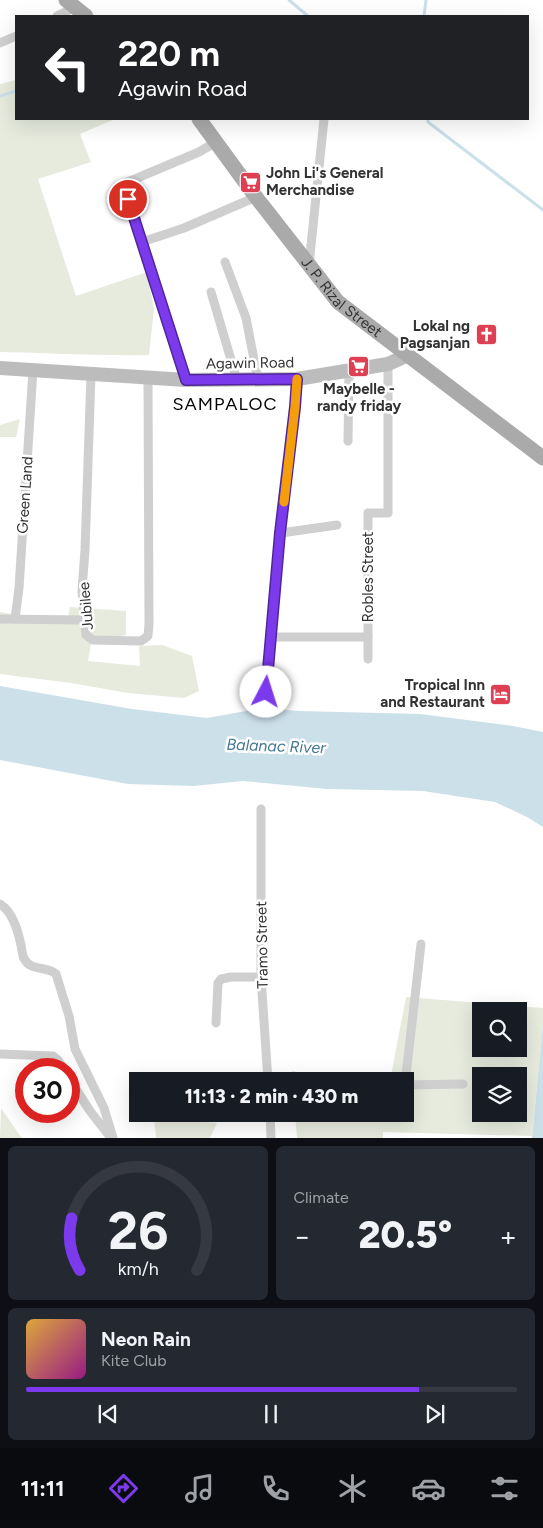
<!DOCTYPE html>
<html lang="en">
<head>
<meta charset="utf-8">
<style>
  :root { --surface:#171b24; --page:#242831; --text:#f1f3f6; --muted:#9ea1a6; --line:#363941; --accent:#7c3aed }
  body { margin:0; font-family:Figtree,sans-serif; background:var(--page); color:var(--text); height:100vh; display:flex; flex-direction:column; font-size:19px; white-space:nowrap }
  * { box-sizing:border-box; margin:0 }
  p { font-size:16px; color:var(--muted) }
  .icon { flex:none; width:28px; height:28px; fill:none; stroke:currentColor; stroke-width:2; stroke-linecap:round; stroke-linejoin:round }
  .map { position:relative; height:1138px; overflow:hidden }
  .sheet { display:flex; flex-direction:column; gap:8px; padding:8px; background:#0d0f14; flex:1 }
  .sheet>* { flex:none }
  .hud { position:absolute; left:15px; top:15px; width:514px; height:105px; border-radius:0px; box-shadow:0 5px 20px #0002; background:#202124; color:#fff; overflow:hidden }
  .tools { position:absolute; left:472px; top:1002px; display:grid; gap:10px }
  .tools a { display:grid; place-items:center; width:55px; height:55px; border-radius:0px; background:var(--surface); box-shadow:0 5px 20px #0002; font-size:25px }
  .speed { position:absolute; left:15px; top:1058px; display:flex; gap:10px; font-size:25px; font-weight:700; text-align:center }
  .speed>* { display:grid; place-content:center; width:65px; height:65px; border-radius:50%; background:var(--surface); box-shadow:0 5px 20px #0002; line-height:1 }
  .speed .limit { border:8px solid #d22; background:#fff; color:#111 }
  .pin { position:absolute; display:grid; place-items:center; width:42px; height:42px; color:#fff; margin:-21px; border:2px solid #fff; border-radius:50%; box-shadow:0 1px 5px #0007 }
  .me { position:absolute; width:55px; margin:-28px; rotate:5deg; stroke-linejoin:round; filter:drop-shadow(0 0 4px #0008) }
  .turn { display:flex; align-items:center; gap:18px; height:105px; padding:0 20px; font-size:22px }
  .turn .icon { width:65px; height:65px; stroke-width:2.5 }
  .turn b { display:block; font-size:35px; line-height:42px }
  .big { font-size:38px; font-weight:800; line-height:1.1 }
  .sheet .card { flex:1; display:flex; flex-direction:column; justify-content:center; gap:8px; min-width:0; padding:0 18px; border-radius:8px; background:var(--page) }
  .sheet .dial { align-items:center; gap:0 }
  .dial svg { height:130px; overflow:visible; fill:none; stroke:var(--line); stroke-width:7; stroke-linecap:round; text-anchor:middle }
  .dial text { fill:var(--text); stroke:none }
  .song { display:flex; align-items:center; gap:15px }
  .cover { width:60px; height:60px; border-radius:8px; background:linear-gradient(135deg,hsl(40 70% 55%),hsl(310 70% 35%)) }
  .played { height:5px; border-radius:2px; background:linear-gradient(90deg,var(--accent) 80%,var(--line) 80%) }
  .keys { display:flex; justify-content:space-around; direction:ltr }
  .heat { display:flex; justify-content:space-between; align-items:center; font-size:28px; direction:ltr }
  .sheet .tiles { flex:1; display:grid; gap:8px; grid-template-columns:1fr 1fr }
  .card:last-child { grid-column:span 2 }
  .trip { position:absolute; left:129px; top:1072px; width:285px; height:50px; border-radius:0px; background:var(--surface); box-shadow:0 5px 20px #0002; font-weight:800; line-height:50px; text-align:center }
  .tabs { display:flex; height:80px; justify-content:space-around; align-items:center; background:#090b0e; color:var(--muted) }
  .tabs .icon { width:35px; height:35px }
  .tabs .on { color:var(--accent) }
  .tabs b { font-size:22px; color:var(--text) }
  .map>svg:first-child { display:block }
</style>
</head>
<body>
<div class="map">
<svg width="543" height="1138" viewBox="0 0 543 1138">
  <rect width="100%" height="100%" fill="#fff"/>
  <g fill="#e6ebde" fill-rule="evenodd">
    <path d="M16 80V119H115L80 134 91 162 38 179 76 296 147 272 154 309 149 355C99 356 50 353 0 352V84Z"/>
    <path d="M20 419 16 437H0V425Z"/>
    <path d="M70 607 126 611V635L91 644 88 661 140 666 139 646 162 645 192 656 199 691 184 698 128 693 71 683 0 674V612L67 624Z"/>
    <path d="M406 997 543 1008V1024L532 1136 383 1132V1138H297L295 1114H405V1081H390ZM481 1011H519V1049H481ZM481 1076H519V1114H481Z"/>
    <path d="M292 1071 348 1081H293Z"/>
    <path d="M1 1108 21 1137 22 1138H0Z"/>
    <path d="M154 1118 217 1123 210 1138H156Z"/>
  </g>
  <g fill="#cce0ea">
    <path d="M0 686 132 709 207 718 263 708 300 711 420 714 513 726 543 732V827L527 817 495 802 423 791 327 789 243 781 193 786 128 784 0 760Z"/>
    <path d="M543 1024V1138H532Z"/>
  </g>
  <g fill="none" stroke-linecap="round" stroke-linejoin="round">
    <g stroke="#cce0ea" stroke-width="3">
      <path d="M289 0 308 16"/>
      <path d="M424 16 426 0"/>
      <path d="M0 96 16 91"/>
      <path d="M428 119V122L543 210"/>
    </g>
    <g stroke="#cfcfcf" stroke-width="9">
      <path d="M57 16 75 7"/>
      <path d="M0 43 16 36"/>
      <path d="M142 242 184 228 256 197"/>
      <path d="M225 262 246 318 258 380"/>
      <path d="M309 265 324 119"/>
      <path d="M211 292 237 380"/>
      <path d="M91 375 85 550 82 591 86 635 93 640 141 641 148 636 149 624 148 378"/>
      <path d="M186 380 123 184 199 152 216 142"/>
      <path d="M348 441 349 370"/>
      <path d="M281 533 337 525"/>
      <path d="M0 619 84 620"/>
      <path d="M15 619 19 588 33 370"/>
      <path d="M270 637H368"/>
      <path d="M368 659V513H388V364"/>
      <path d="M266 692 281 533 295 407 297 379"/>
      <path d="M261 809V977L268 1081"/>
      <path d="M0 904C13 912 18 931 21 945 22 950 22 956 25 960 31 971 48 966 56 974L69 1016 75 1049 104 1108 113 1138"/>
      <path d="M216 1023 218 983 221 979 231 977H261"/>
      <path d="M0 1054 53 1056 58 1060 64 1069"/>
      <path d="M69 1078 90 1111 111 1138"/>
      <path d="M405 1084 421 944"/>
      <path d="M405 1085 463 1084"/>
      <path d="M270 1114 271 1138"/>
    </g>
    <path stroke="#bcbcbc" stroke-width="14" d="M0 368 186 380 297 379 388 364 408 355"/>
    <g stroke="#aaa" stroke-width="15">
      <path d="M66 0 86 16"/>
      <path id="s1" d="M199 119 256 197 338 302 543 458"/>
    </g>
  </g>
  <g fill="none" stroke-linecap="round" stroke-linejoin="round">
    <defs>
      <path id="route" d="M128 199 186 380 297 379 295 407 280 533 266 692"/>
    </defs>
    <use href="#route" stroke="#51269a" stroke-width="12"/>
    <use href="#route" stroke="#7c3aed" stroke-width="9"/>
    <path stroke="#f59e0b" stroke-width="9" d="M284 502 295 407 297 379"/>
  </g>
  <defs>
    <symbol id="supermarket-square" viewBox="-11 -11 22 22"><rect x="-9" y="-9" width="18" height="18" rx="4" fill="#de3f53" stroke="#fff"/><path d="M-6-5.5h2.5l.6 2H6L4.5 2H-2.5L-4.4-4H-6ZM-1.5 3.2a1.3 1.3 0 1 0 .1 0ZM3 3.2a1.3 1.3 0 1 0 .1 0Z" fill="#fff"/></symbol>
    <symbol id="church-square" viewBox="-11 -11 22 22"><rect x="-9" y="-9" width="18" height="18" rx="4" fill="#de3f53" stroke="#fff"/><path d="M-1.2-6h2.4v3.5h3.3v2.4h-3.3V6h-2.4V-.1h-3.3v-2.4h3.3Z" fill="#fff"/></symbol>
    <symbol id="hotel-square" viewBox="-11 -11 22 22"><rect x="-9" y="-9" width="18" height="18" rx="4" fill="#de3f53" stroke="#fff"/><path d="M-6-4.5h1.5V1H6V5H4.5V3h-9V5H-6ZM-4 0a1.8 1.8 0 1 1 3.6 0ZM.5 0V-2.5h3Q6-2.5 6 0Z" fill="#fff"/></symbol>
  </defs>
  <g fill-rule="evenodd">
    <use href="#supermarket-square" x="238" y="170" width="25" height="25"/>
    <use href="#church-square" x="474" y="322" width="25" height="25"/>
    <use href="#supermarket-square" x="346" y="354" width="25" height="25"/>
    <use href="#hotel-square" x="488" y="682" width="25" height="25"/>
  </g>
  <g text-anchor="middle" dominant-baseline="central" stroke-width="5" stroke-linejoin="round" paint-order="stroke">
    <g font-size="15" font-weight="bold" fill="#323232" stroke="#fff" text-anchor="end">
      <text x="266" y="173" text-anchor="start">John Li's General<tspan x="266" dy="17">Merchandise</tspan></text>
      <text x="470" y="326">Lokal ng<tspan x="470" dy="17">Pagsanjan</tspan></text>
      <text x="359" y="389" text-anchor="middle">Maybelle -<tspan x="359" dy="17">randy friday</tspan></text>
      <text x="485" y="685">Tropical Inn<tspan x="485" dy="17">and Restaurant</tspan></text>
    </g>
    <g font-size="15" fill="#323232" stroke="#fff">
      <text stroke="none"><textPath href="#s1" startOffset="229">J. P. Rizal Street</textPath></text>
      <text transform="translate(250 363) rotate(-1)">Agawin Road</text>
      <text transform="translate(25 495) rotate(-86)">Green Land</text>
      <text transform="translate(368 577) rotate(-90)">Robles Street</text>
      <text transform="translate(86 606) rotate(-95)">Jubilee</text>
      <text transform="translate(262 945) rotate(-91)">Tramo Street</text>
    </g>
    <g font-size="16" font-style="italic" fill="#427792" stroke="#fff">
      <text transform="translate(276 746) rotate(2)">Balanac River</text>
    </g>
    <g font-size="18" letter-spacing="1" fill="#000" stroke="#fff">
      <text x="225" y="404">SAMPALOC</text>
    </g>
  </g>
</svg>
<div class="tools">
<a><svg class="icon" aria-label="search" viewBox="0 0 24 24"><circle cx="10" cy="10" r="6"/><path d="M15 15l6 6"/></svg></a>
<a><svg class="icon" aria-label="layers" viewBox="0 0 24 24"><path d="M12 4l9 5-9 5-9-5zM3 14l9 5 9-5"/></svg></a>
</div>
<div class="speed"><div class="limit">30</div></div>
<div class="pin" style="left:128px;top:199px;background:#d93025"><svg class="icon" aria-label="arrive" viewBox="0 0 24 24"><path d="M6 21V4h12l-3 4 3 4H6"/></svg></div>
<svg class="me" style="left:266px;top:692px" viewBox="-20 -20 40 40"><circle r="19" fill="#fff"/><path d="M0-13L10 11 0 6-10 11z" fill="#7c3aed"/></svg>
<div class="trip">11:13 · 2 min · 430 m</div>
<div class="hud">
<div class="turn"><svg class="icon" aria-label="left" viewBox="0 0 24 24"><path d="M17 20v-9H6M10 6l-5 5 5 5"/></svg><div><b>220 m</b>Agawin Road</div></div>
</div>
</div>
<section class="sheet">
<div class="tiles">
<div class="card dial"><svg viewBox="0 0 100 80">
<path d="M14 69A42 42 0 1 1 86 69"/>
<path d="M14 69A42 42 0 0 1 9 37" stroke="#7c3aed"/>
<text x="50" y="56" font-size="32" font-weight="700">26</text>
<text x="50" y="72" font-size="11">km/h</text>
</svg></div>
<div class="card"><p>Climate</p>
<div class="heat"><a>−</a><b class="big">20.5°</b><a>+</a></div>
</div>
<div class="card">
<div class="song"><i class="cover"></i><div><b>Neon Rain</b><p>Kite Club</p></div></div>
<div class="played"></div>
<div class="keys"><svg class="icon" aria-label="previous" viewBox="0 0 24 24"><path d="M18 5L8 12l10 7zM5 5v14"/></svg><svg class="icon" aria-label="pause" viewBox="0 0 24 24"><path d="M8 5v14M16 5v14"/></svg><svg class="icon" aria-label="next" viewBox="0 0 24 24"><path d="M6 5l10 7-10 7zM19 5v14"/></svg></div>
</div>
</div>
</section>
<nav class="tabs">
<b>11:11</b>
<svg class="icon on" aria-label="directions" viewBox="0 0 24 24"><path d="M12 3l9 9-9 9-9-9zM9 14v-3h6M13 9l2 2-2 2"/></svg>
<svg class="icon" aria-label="music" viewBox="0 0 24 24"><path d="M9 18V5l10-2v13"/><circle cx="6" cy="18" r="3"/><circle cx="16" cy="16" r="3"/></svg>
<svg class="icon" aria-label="phone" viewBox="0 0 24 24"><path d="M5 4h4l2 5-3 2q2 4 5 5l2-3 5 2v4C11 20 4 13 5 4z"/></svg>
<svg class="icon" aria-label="climate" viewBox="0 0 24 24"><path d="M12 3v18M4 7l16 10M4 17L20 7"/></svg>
<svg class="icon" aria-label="car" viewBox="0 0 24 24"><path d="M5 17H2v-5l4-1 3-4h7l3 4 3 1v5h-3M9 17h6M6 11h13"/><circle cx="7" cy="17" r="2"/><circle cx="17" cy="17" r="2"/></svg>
<svg class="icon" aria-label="filters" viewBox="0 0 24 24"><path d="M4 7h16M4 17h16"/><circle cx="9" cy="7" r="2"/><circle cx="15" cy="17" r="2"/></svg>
</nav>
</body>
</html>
